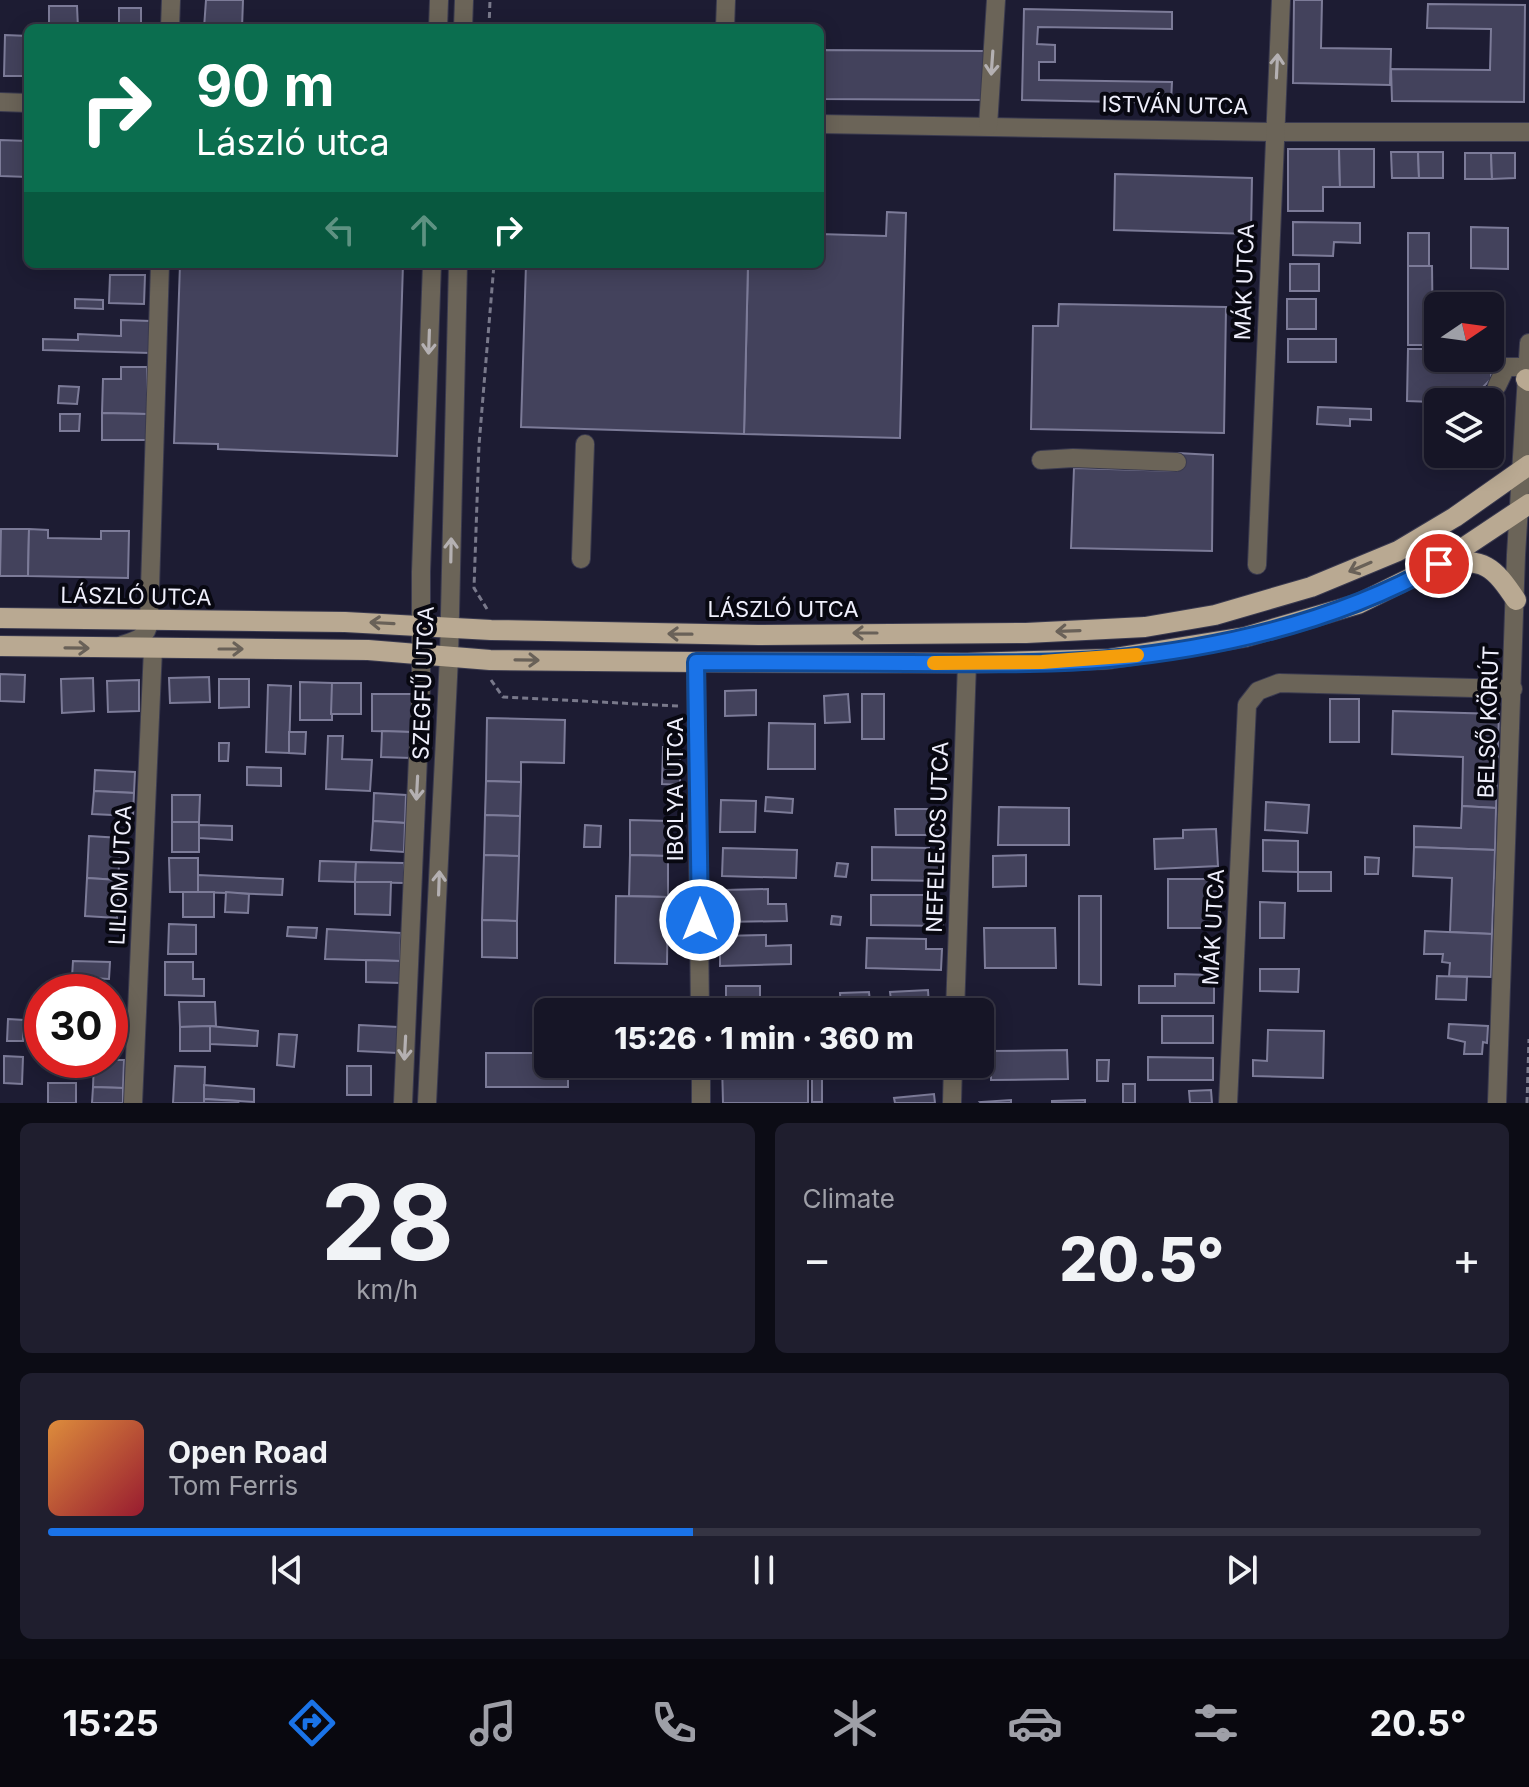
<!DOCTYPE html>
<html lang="en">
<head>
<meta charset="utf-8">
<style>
  :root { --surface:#161526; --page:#1f1e2e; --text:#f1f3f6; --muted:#9e9fa7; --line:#353443; --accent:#1a73e8 }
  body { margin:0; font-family:Inter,sans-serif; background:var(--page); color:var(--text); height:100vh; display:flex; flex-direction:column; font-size:30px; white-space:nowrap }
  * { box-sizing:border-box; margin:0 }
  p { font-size:26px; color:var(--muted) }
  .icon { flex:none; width:44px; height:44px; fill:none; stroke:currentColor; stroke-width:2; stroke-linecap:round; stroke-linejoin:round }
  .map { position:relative; height:1103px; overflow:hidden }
  .drawer { display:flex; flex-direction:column; gap:20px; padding:20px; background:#0c0c15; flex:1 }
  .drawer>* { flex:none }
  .guide { position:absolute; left:24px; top:24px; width:800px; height:244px; border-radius:12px; box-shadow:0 4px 20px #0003,0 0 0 2px var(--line); background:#0b6e4f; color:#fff; overflow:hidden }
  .needle { width:52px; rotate:77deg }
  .tools { position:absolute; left:1424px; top:292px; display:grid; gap:16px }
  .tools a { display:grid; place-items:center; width:80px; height:80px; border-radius:12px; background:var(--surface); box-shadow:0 4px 20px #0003,0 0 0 2px var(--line); font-size:40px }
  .speed { position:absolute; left:24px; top:974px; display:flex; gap:16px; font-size:40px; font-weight:700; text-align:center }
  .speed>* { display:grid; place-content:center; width:104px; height:104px; border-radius:50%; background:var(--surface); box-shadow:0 4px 20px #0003,0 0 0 2px var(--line); line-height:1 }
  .speed .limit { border:12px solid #d22; background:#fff; color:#111 }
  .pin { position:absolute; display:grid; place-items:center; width:68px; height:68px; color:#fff; margin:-34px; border:4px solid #fff; border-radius:50%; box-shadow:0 2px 8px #0007 }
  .me { position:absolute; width:88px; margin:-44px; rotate:0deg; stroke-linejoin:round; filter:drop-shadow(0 0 6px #0008) }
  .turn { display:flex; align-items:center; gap:28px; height:168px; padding:0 40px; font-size:36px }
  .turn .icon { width:104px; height:104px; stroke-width:2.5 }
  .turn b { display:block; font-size:56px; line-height:68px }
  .lanes { display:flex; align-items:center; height:76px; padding:0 40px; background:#0003; justify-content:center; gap:40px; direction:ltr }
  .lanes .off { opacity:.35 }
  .big { font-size:60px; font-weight:800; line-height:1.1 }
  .drawer .tile { flex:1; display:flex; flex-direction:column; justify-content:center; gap:12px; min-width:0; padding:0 28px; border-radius:12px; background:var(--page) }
  .drawer .dial { align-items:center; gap:0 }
  .dial b { font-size:104px; line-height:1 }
  .song { display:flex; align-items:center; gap:24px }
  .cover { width:96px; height:96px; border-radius:12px; background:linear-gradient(135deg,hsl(30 70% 55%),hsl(350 70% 35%)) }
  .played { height:8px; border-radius:4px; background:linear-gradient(90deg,var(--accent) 45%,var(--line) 45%) }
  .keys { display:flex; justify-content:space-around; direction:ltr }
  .heat { display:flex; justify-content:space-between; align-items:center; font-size:44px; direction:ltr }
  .drawer .tiles { flex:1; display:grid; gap:20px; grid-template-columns:1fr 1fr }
  .tile:last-child { grid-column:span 2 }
  .trip { position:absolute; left:534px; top:998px; width:460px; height:80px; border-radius:12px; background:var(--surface); box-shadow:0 4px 20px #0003,0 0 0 2px var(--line); font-weight:800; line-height:80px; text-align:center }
  .dock { display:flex; height:128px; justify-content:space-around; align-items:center; background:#09080f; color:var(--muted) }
  .dock .icon { width:56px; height:56px }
  .dock .current { color:var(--accent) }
  .dock b { font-size:36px; color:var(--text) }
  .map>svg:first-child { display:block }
</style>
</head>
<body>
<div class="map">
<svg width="1529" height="1103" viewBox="0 0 1529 1103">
  <rect width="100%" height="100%" fill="#1d1c33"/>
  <g fill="#43425c" stroke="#7c7b98" stroke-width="2">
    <path d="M206 0H243L242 28H204Z"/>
    <path d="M1294 0H1322L1321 48 1391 49 1390 85 1293 83Z"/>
    <path d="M1428 4 1525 5 1524 102 1392 101 1391 69 1490 70 1491 29 1427 28Z"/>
    <path d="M49 6H77L78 28H49Z"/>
    <rect x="119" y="8" width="22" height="20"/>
    <path d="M1024 9 1172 12V29L1038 27 1037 44 1055 45V62H1039V80L1172 82 1171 103 1022 100Z"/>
    <path d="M5 35 28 36V76H4Z"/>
    <path d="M820 50 984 51V100L820 99Z"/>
    <path d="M0 140 28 141V177L0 176Z"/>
    <path d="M1288 149H1339L1340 187H1323V211H1288Z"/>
    <path d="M1339 149H1374V187H1340Z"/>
    <path d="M1391 152H1418L1419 178H1392Z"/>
    <path d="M1418 152H1443V178H1419Z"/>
    <path d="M1465 153H1491L1492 179H1465Z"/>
    <path d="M1491 153H1515V178L1492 179Z"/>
    <path d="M1115 174 1252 178 1251 234 1114 230Z"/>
    <path d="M887 212 906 213 900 438 744 434 748 264H820V234L886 236Z"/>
    <path d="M1293 222 1360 223V243L1334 242 1333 256 1293 255Z"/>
    <path d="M1471 227 1508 228V269L1471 268Z"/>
    <rect x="1408" y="233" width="21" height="33"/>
    <path d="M99 264H152L99 266Z"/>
    <path d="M180 264H403L397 456 218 449V444L174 443Z"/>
    <path d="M526 264H748L744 434 521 427Z"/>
    <rect x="1290" y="264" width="29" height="27"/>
    <path d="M1408 266H1432L1433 345H1408Z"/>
    <path d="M110 275H145L144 304 109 303Z"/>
    <path d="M75 299 103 300V309L75 308Z"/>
    <rect x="1287" y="299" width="29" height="30"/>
    <path d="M1059 304 1226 307 1224 433 1031 429 1033 326H1058Z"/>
    <path d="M121 320 151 321 150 353 43 350V339L78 340V334L121 336Z"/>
    <rect x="1288" y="339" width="48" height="23"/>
    <path d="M1434 341H1438V358H1490V353H1492L1491 379 1470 400 1440 399V391H1432V402L1407 401 1408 349H1433Z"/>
    <path d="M121 367H147V414L102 413 103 379H121Z"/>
    <path d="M59 386 79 387 77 404 58 403Z"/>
    <path d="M1318 407 1371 409V420L1350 419V426L1317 424Z"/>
    <path d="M102 413 147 414V440H102Z"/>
    <path d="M60 414H80L79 431H60Z"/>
    <path d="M1177 453 1213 455 1212 551 1071 548 1074 468 1177 471Z"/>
    <path d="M1 529H29L28 576H0Z"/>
    <path d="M29 529 48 530V538L101 539V531H129L128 578 28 576Z"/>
    <path d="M0 674 25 675 24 702 0 701Z"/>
    <path d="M209 677 210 702 170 703 169 678Z"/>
    <path d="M93 678 94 711 62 713 61 679Z"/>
    <path d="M219 679H249V707L219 708Z"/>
    <path d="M139 680V711L108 712 107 681Z"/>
    <path d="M300 682 332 683V720H300Z"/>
    <path d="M332 683H361V714H331Z"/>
    <path d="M268 685 291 686 289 753 266 752Z"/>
    <path d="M756 690V715L725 716V691Z"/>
    <path d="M372 694H412L411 732 372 731Z"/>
    <path d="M848 694 850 722 825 723 824 696Z"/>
    <rect x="862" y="694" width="22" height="45"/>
    <rect x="1330" y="699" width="29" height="43"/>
    <path d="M1393 711 1499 714 1496 808 1462 806 1463 757 1392 754Z"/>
    <path d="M487 718 565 720 564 763 521 762V782L486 781Z"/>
    <path d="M769 723 815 724V769H768Z"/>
    <path d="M382 731 411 732V758L381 757Z"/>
    <path d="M289 732H306L305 754 289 753Z"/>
    <path d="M328 736H343L342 759 372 760 370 791 326 789Z"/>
    <path d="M219 743H229L228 761H219Z"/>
    <path d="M663 747H680V785L662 784Z"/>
    <path d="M247 767 281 768V786L247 785Z"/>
    <path d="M95 770 135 772 134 793 94 791Z"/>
    <path d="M486 781 521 782 520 816 485 815Z"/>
    <path d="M94 791 134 793 133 816 92 814Z"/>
    <path d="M374 793 406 795 405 823 373 821Z"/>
    <path d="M172 795H200L199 822H172Z"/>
    <path d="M766 797 793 799 792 813 765 811Z"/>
    <path d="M721 800 756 801 755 832H720Z"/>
    <path d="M1266 802 1309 805 1307 833 1265 830Z"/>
    <path d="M1462 806 1496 808 1495 850 1414 847V826L1461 828Z"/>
    <path d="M999 807 1069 808V845H998Z"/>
    <path d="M895 809H928V814L940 813 941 835H896Z"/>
    <path d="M485 815 520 816 519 856 484 855Z"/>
    <path d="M630 820 669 821 668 856 630 855Z"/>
    <path d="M373 821 405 823 404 852 371 850Z"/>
    <rect x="172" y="822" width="27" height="30"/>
    <path d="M199 825 232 826V840L199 838Z"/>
    <path d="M585 825 601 826 600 847H584Z"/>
    <path d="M1216 829 1218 866 1155 869 1154 839 1183 838V830Z"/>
    <path d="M89 836 121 838 118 880 87 878Z"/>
    <path d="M1263 840 1298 841V872L1263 871Z"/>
    <path d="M872 847 929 848V856H935V861H946V881L872 880Z"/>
    <path d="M1414 847 1495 850 1492 934 1450 932 1452 878 1413 876Z"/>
    <path d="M723 848 797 850 796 878 722 876Z"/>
    <path d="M484 855 519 856 517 921 482 920Z"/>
    <path d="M630 855 668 856V897L629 896Z"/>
    <path d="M1026 855V886L993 887V856Z"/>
    <path d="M1365 857 1379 858 1378 874H1365Z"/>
    <path d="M169 858H198V892H170Z"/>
    <path d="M320 861 356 862 355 882 319 881Z"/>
    <path d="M356 862 404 863V883L355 882Z"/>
    <path d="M837 863 848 864 846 877 835 876Z"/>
    <rect x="1298" y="872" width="33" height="19"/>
    <path d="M198 875 283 879 282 895 198 892Z"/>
    <path d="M87 878 118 880 117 918 85 916Z"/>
    <rect x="1168" y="879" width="52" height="49"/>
    <path d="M355 882H391L390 915 355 914Z"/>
    <path d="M768 889V904H786L787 921 724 922V890Z"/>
    <rect x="183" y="892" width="31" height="25"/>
    <path d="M226 892 249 894 248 913 225 912Z"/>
    <path d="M871 895H927V906H943V926L871 925Z"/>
    <path d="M616 896 668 897 667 964 615 963Z"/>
    <path d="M1079 896H1101V985L1079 984Z"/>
    <path d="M1260 902 1285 903 1284 938H1260Z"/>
    <path d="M832 916 841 917 840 925 831 924Z"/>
    <path d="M482 920 517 921V958L482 957Z"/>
    <path d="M169 924 196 925V954H168Z"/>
    <path d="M288 927 317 928 316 938 287 936Z"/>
    <path d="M984 928H1055L1056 968H985Z"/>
    <path d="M327 929 401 933 400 961 325 959Z"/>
    <path d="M1425 931 1492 934 1491 977 1449 976 1450 963 1442 962 1443 954H1424Z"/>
    <path d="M766 935V946L791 945V964L720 966V936Z"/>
    <path d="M867 938 926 939V949H942L941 970 866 968Z"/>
    <path d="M366 960 400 961V983L366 982Z"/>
    <path d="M73 961 110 962 109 979 72 977Z"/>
    <path d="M165 962H193V979H204V996L165 995Z"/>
    <path d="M1260 969H1299L1298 992 1260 991Z"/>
    <path d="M1175 974 1214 975V1003H1139V986H1175Z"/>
    <path d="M1437 976 1467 977 1466 1000 1436 999Z"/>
    <path d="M726 986H760V1001H768V1012H726Z"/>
    <path d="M928 990 929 1006H942V1012H885L884 1001 891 1000 890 992Z"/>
    <path d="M869 992 870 1002H875L876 1012H841L840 993Z"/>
    <path d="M179 1002H215L216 1026 180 1027Z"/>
    <rect x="1162" y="1016" width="51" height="27"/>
    <path d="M8 1019 24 1020 23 1041H7Z"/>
    <path d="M1449 1024 1488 1026 1487 1043 1483 1042 1482 1054H1464L1465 1042 1448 1038Z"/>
    <path d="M359 1025 398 1027 397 1053 358 1051Z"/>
    <path d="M110 1026H115L113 1051H110Z"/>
    <path d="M210 1026V1051H180V1027Z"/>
    <path d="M210 1026 258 1031 257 1046 210 1044Z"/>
    <path d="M1268 1030 1324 1031 1323 1078 1253 1076V1060L1267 1061Z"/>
    <path d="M279 1034 297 1035 294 1067 277 1065Z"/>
    <path d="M1067 1050 1068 1079 991 1080V1051Z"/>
    <path d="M486 1053H548V1064H568V1087H486Z"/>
    <path d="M4 1056 23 1057 22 1084 4 1083Z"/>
    <path d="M1148 1057 1213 1058V1080H1148Z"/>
    <path d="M94 1060H124L123 1088 93 1087Z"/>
    <path d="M1097 1060H1109L1108 1081H1097Z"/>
    <path d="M722 1064H761V1077L808 1076V1103H723Z"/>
    <rect x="812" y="1064" width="10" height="38"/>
    <path d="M175 1066 205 1067 204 1103H173Z"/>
    <rect x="347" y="1066" width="24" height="29"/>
    <rect x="48" y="1083" width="28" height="20"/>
    <rect x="1123" y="1084" width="12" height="19"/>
    <path d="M204 1085 254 1089V1102L204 1099Z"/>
    <path d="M93 1087 123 1088V1103H92Z"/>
    <path d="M1211 1090 1212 1103H1190L1189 1091Z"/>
    <path d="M934 1094 935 1103H895L894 1098Z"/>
    <path d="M204 1099 239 1101 238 1103H204Z"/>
    <path d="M1011 1100V1103H981L980 1102Z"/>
    <path d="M1085 1100V1103H1052V1101Z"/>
  </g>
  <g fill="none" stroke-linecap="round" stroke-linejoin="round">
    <defs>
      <g id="minor">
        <path d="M170 28 171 0"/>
        <path d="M438 28 439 0"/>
        <path d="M463 28 464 0"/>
        <path d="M725 28 726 0"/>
        <path d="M0 102 28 103"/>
        <path d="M820 124 1274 132H1529"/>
        <path d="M988 126 996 0"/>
        <path d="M1497 386 1506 367H1527"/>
        <path d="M1041 460 1073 458 1177 462"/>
        <path d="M581 559 585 444"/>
        <path d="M1257 565 1281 0"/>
        <path d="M122 645C137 640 147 638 149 621L160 264"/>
        <path d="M696 662 700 1012"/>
        <path d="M955 1012 967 663"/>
        <path d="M701 1064V1103"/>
        <path d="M133 1103 153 649"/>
        <path d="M403 1103 421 688V572L432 264"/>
        <path d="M427 1103 449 657 458 264"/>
        <path d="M952 1103 953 1064"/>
        <path d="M1228 1103 1247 705 1258 691 1279 683 1513 689"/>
        <path d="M1497 1103 1516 555 1529 343"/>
      </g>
      <g id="major">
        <path d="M1526 379 1529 381"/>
        <path d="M1443 564C1484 557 1494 567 1516 600"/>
        <path d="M0 618 345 622 491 630 758 635 1026 633 1145 627 1215 615 1311 587 1398 551 1455 517 1529 465"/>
        <path d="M0 646 368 650 490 660 696 662 967 663 1108 659 1245 637 1358 604 1439 564 1529 504"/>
      </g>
    </defs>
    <use href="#minor" stroke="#3a3a4f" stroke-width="20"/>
    <use href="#major" stroke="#3a3a4f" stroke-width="22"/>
    <g stroke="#79798b" stroke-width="3" stroke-dasharray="6 4" stroke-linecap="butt">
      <path d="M489 28 490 0"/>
      <path d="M487 609 474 588 479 445 494 264"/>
      <path d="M491 680 503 697 678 706"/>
      <path d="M1527 1103 1529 1039"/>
    </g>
    <use href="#minor" stroke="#6b6458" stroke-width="18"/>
    <use href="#major" stroke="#b9a992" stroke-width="20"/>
  </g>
  <defs><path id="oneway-shaft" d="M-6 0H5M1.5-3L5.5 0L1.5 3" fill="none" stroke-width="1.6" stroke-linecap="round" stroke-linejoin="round" transform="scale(2)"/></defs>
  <g stroke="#b4b0b2">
    <use href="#oneway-shaft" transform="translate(992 63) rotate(94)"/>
    <use href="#oneway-shaft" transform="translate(1277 66) rotate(-87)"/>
    <use href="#oneway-shaft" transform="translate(429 342) rotate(92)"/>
    <use href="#oneway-shaft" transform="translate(451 550) rotate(-89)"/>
    <use href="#oneway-shaft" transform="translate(417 788) rotate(93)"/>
    <use href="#oneway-shaft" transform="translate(439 883) rotate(-88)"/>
    <use href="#oneway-shaft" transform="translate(405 1048) rotate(93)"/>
  </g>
  <g stroke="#696158">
    <use href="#oneway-shaft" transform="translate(1360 567) rotate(157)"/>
    <use href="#oneway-shaft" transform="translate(382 623) rotate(-177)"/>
    <use href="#oneway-shaft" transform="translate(1068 631) rotate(178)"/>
    <use href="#oneway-shaft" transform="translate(865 633) rotate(180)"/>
    <use href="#oneway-shaft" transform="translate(680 634) rotate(-179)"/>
    <use href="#oneway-shaft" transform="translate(77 648) rotate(1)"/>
    <use href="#oneway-shaft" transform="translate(231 649)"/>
    <use href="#oneway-shaft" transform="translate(527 660) rotate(1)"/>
  </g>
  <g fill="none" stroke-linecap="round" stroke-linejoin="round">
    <defs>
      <path id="route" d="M700 920 696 662C767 663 838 663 909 663 975 663 1043 665 1109 659 1222 648 1340 620 1439 564"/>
    </defs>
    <use href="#route" stroke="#114b97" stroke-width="20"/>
    <use href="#route" stroke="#1a73e8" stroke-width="14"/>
    <path stroke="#f59e0b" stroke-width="14" d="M934 663 1042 662 1137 655"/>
  </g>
  <g text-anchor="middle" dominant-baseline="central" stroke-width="8" stroke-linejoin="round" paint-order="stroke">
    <g font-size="22" fill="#efeffc" stroke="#080811">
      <text transform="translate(1175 105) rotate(1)">ISTVÁN UTCA</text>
      <text transform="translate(1244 282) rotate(-88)">MÁK UTCA</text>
      <text transform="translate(136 596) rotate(1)">LÁSZLÓ UTCA</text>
      <text x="783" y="609">LÁSZLÓ UTCA</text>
      <text transform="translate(423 683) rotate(-88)">SZEGFŰ UTCA</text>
      <text transform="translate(1488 722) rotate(-88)">BELSŐ KÖRÚT</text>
      <text transform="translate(675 789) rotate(-90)">IBOLYA UTCA</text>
      <text transform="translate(937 837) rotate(-88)">NEFELEJCS UTCA</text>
      <text transform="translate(120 875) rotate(-87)">LILIOM UTCA</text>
      <text transform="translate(1213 927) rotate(-87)">MÁK UTCA</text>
    </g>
  </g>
</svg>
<div class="tools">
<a><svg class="needle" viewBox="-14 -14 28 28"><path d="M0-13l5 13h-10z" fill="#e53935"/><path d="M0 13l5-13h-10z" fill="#9e9fa7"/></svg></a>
<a><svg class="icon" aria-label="layers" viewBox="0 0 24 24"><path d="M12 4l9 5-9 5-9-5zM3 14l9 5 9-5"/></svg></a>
</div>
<div class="speed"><div class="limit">30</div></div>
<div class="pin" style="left:1439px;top:564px;background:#d93025"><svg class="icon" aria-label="arrive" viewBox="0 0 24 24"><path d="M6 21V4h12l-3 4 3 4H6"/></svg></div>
<svg class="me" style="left:700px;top:920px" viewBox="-20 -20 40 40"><circle r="17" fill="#1a73e8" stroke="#fff" stroke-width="3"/><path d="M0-11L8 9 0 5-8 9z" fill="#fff"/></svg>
<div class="trip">15:26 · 1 min · 360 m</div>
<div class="guide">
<div class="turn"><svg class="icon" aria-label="right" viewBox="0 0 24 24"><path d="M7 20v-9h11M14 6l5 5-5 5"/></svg><div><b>90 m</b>László utca</div></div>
<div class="lanes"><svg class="icon off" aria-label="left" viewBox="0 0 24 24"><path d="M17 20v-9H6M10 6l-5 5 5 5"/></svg><svg class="icon off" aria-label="ahead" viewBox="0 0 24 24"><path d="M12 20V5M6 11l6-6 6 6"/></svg><svg class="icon" aria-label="right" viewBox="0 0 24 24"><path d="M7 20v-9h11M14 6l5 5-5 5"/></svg></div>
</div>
</div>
<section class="drawer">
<div class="tiles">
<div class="tile dial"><b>28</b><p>km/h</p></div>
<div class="tile"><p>Climate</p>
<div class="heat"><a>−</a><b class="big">20.5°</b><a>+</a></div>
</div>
<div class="tile">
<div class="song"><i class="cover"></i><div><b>Open Road</b><p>Tom Ferris</p></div></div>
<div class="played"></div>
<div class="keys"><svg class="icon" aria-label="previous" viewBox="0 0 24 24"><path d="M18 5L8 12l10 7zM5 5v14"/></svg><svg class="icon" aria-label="pause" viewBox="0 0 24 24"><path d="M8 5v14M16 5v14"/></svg><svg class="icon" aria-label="next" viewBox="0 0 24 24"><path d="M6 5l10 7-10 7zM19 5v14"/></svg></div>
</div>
</div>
</section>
<nav class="dock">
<b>15:25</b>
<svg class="icon current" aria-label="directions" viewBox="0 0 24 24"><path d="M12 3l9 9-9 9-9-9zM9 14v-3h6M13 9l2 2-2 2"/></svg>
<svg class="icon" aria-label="music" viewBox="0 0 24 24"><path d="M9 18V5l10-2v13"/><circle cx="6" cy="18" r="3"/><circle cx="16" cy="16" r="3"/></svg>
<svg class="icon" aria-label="phone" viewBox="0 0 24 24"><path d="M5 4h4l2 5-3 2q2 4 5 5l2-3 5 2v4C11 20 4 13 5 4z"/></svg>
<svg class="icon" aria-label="climate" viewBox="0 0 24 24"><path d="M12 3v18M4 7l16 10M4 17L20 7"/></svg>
<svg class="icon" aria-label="car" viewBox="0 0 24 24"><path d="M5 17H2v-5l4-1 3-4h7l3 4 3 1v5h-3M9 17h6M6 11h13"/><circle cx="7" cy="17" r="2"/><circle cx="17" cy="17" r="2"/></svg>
<svg class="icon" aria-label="filters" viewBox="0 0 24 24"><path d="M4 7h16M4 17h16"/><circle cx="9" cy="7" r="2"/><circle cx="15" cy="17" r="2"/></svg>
<b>20.5°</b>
</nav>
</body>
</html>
